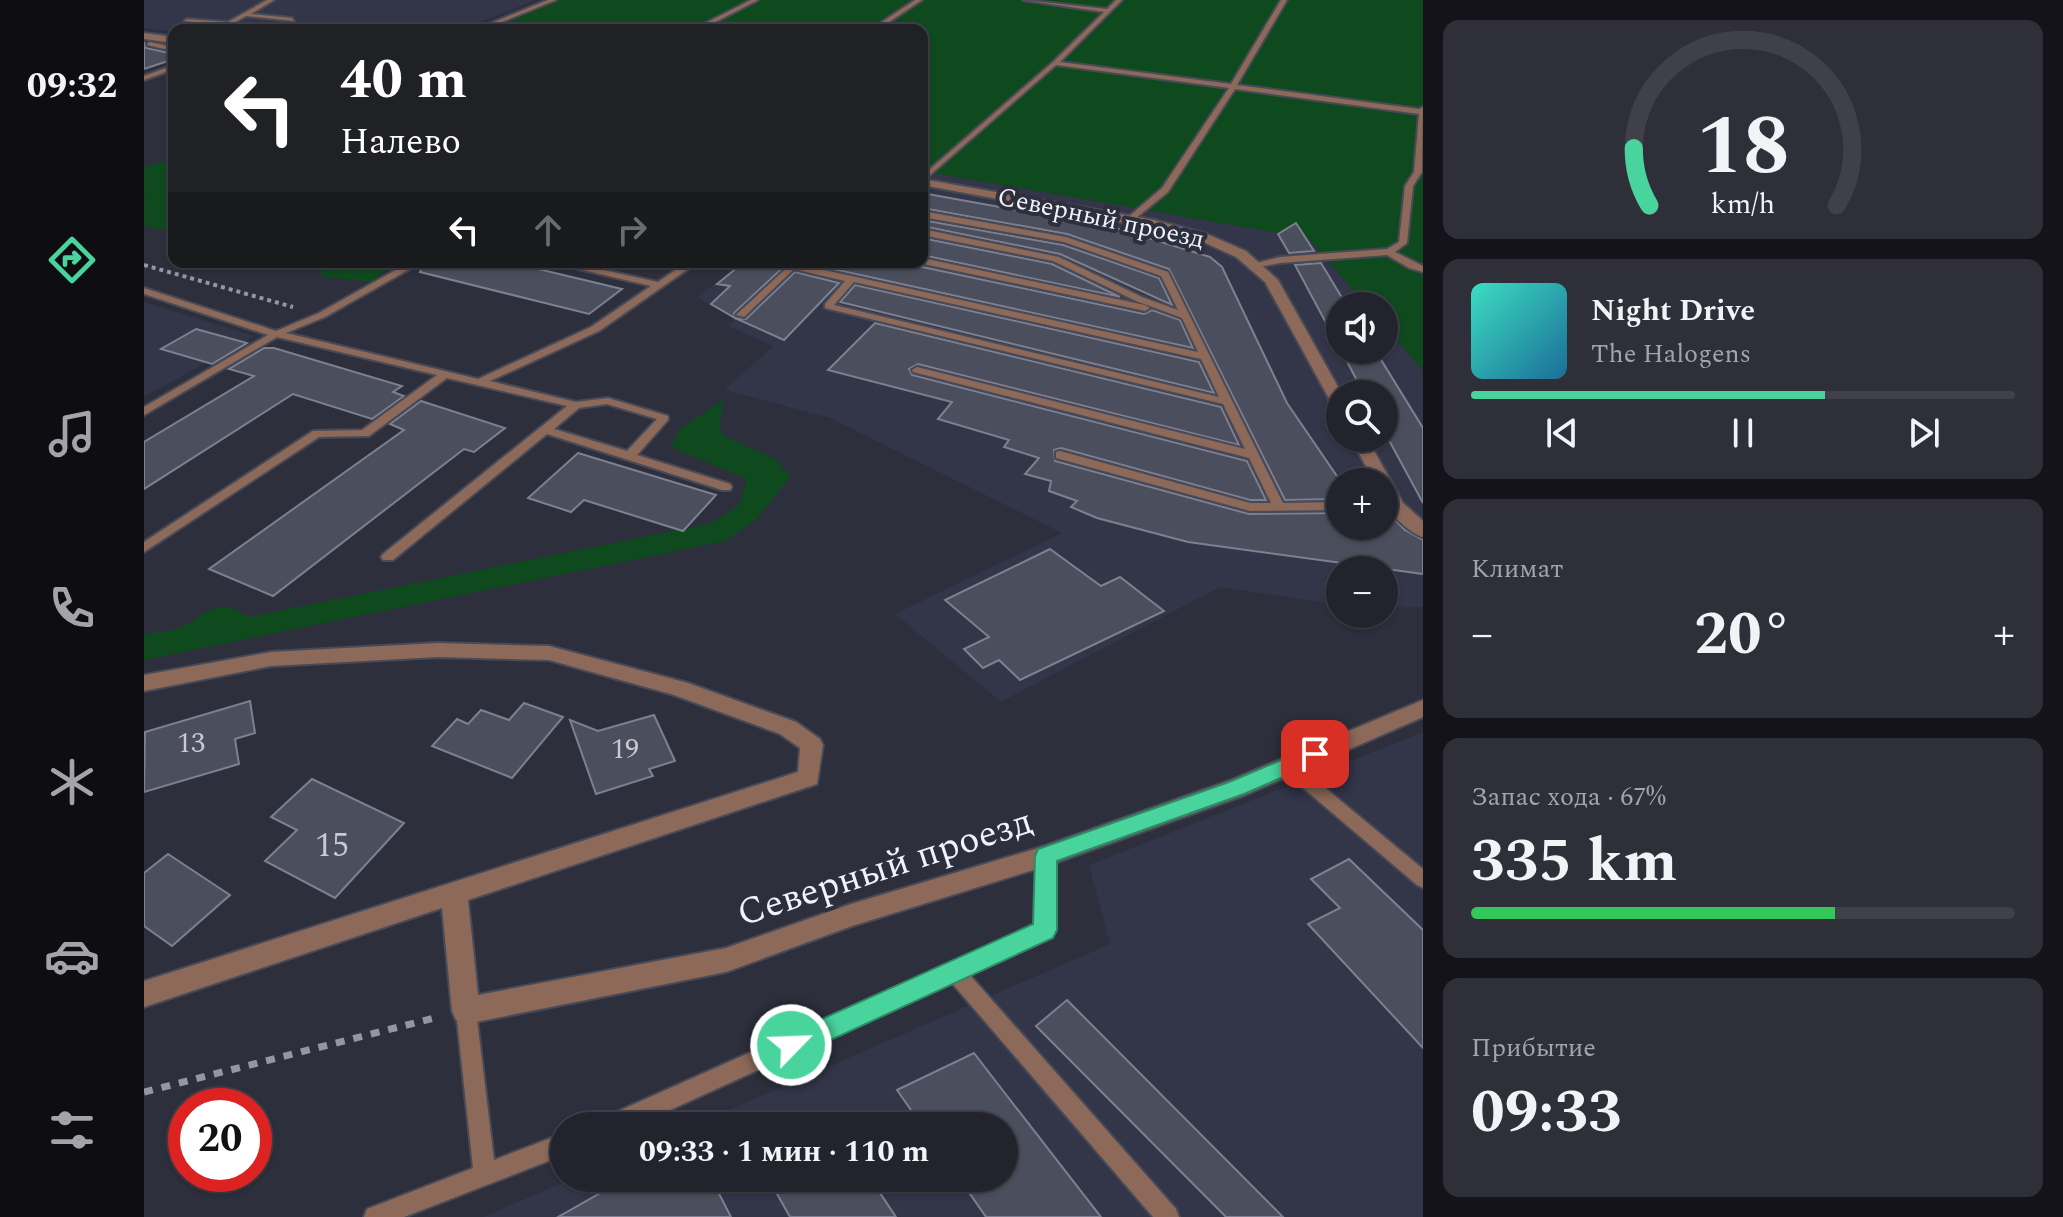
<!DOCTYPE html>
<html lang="ru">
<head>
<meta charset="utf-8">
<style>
  :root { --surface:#22232d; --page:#2e2f39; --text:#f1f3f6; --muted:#a2a4aa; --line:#3f4049; --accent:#49d49d }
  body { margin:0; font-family:Spectral,serif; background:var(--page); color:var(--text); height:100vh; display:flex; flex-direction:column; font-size:30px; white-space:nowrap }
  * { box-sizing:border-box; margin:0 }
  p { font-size:26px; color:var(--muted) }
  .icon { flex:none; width:44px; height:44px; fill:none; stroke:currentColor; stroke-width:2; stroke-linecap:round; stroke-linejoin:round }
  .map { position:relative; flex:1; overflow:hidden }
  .sheet { display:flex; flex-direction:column; gap:20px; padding:20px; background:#131319; width:640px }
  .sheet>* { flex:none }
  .top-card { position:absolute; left:24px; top:24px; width:760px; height:244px; border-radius:16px; box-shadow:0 2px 6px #0004,0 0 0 2px var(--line); background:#202124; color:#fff; overflow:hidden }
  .controls { position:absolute; left:1182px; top:292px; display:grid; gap:16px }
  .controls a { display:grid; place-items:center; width:72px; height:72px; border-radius:50%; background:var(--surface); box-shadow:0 2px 6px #0004,0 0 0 2px var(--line); font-size:40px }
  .speed { position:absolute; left:24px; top:1088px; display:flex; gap:16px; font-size:40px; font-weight:700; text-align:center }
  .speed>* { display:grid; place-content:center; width:104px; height:104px; border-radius:50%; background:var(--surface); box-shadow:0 2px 6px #0004,0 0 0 2px var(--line); line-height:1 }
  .speed .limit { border:12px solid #d22; background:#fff; color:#111 }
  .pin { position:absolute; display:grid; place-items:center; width:68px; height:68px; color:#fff; margin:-34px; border-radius:16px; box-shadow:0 4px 12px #0006 }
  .me { position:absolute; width:88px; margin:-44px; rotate:66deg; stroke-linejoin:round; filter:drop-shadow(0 0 6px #0008) }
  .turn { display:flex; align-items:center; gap:28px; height:168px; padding:0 40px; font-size:36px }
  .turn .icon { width:104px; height:104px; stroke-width:2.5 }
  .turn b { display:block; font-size:56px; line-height:68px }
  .lanes { display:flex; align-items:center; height:76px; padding:0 40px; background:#0003; justify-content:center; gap:40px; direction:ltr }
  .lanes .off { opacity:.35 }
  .big { font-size:60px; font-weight:700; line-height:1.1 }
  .sheet .widget { flex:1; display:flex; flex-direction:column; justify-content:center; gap:12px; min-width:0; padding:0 28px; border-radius:16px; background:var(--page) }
  .sheet .dial { align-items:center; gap:0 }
  .dial svg { height:208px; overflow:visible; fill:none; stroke:var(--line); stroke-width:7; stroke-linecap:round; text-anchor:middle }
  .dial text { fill:var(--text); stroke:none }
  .song { display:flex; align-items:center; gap:24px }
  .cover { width:96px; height:96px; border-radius:12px; background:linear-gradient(135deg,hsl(170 70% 55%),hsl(200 70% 35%)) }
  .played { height:8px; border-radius:4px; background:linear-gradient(90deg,var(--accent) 65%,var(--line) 65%) }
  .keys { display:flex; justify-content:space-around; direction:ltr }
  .heat { display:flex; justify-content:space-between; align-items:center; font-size:44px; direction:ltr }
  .charge { height:12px; border-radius:6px; background:linear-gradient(90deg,#34c759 67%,var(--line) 0) }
  .trip { position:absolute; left:406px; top:1112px; width:468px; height:80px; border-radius:40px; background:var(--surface); box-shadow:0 2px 6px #0004,0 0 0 2px var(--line); font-weight:700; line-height:80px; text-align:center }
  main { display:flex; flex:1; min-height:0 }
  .dock { display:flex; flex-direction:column; width:144px; justify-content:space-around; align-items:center; background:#0e0e12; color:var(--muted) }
  .dock .icon { width:56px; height:56px }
  .dock .on { color:var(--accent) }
  .dock b { font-size:36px; color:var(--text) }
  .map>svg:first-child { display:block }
</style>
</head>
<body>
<main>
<nav class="dock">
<b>09:32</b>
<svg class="icon on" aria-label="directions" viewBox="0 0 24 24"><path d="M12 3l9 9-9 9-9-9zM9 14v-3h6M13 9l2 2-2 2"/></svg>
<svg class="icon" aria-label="music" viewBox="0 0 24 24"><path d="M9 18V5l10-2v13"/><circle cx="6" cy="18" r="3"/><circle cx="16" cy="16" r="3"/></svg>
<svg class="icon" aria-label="phone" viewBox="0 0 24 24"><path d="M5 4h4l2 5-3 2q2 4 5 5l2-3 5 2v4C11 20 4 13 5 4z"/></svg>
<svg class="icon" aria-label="climate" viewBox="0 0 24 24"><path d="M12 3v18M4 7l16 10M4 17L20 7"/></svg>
<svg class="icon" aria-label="car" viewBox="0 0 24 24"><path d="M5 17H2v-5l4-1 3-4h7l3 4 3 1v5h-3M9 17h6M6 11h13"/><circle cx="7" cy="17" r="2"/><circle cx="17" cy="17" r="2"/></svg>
<svg class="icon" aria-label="filters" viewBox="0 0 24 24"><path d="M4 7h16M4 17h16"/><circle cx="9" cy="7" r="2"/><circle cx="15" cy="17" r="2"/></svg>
</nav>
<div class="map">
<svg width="1279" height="1217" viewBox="0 0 1279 1217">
  <rect width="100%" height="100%" fill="#2d2f3c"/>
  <g fill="#333549" fill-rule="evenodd">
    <path d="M0 0H392L315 30 30 32 0 28Z"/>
    <path d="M778 171 1164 238 1223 306H1196V350H1240V325L1279 371V607L1240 608V570H1196V605L1076 587 857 702 751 614 918 533 686 418 580 390 630 346 584 326 591 319 553 297 598 263 595 262H778ZM1196 394H1240V438H1196ZM1196 482H1240V526H1196Z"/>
    <path d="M0 302 110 336 0 397Z"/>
    <path d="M1279 732V1217H339L429 1178H860V1126H548L966 944 945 865Z"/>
  </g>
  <g fill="#0f4a1e">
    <path d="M415 0H1279V371L1240 325V306H1223L1164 238 778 171V30H340Z"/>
    <path d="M25 160 30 161V232L0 226V198L3 193H0V167Z"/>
    <path d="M184 262H252L227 282 176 276Z"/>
    <path d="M580 399 575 425 580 436 632 459 646 477 613 519 581 541 0 660V634C12 632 27 632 37 627 65 614 73 594 104 617L568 523 595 505 603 479 527 447 536 429Z"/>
  </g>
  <g fill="#4b4e5c" stroke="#7d8090" stroke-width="2">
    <path d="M0 42 2 48 30 54V59L0 69Z"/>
    <path d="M778 193 972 228 1066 257 1078 267 1143 403 1197 482 1196 499 1141 500 1025 269 923 234 778 208Z"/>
    <path d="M778 220 919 245 1015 278 1028 305 916 254 778 226Z"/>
    <path d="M1152 223 1170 251 1145 253 1134 234Z"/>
    <path d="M778 238 908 264 976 297 778 255Z"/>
    <path d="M281 262H365L478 289 445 314 276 272Z"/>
    <path d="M600 262H645L590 313 591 318 567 304 586 286 573 284Z"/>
    <path d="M657 262H772L774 266 1000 314 1008 310 1036 320 1049 348Z"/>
    <path d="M1177 263 1203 306H1196V349L1151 265Z"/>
    <path d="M651 272 695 283 640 340 591 318 602 319Z"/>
    <path d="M711 285 1055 362 1070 393 696 302Z"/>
    <path d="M731 323 1077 407 1095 445 774 364 765 369 768 375 1103 461 1122 500H1106L917 448 910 450 911 461 1105 514 1196 513V526H1240V513H1244L1261 530 1279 540V574L1044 542 953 518 927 507 933 501 905 491 907 481 881 474 895 458 860 447 865 440 794 419 808 402 684 370Z"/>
    <path d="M52 329 103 343 68 364 17 349Z"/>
    <path d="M120 348H130L258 386 249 392 260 396 228 419 149 394 0 489V442L110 376 85 369Z"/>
    <path d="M1197 350H1231L1279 428V503L1240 431V394H1220Z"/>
    <path d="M277 401 361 428 330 452 320 449 129 596 65 569 260 430 246 424Z"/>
    <path d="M434 453 572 495 539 531 440 500 427 512 384 498Z"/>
    <path d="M906 549 957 586 976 577 1020 611 876 680 855 660 839 668 820 649 845 637 801 600Z"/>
    <path d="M106 701 111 733 91 739 95 764 0 792 1 732Z"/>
    <path d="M380 703 419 717 368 778 288 746 313 719 324 724 337 710 365 720Z"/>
    <path d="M510 715 531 761 505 769 509 776 452 794 426 720 454 731Z"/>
    <path d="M168 779 260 823 191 898 121 861 153 830 127 817Z"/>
    <path d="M24 854 86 895 28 946 0 926V873Z"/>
    <path d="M1205 859 1279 930V1048L1164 924 1196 908 1167 879Z"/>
    <path d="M923 1000 1139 1217H1082L892 1026Z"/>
    <path d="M830 1053 860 1092 957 1217H842L815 1178H860V1126H778L753 1090Z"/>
    <path d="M483 1178H567L587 1217H414Z"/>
    <path d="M624 1178H726L752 1217H646Z"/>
  </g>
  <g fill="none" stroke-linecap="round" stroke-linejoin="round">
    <defs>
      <g id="lane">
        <path d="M123 0H130L107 14 148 18 150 21 102 16 78 30H71L78 25 40 21 43 19 84 22Z"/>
        <path d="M404 0H412L338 30H330Z"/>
        <path d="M607 0H614L556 30H548Z"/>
        <path d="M771 0H778L733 30H726Z"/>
        <path d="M879 0 963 9 972 0H978L916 62 1087 84 1137 0H1143L1093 85 1275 109 1279 107 1278 172 1269 186 1263 243 1251 252 1279 266V272L1265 268 1243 255 1136 263 1110 268 1105 265 1136 257 1243 249 1255 242 1261 186 1270 172 1275 114 1091 89 1024 192 986 223 982 220 983 218 1018 188 1085 88 912 65 778 182V176L909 62 960 12Z"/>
        <path d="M5 42 30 47V51L3 45Z"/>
        <path d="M30 65V69L0 80V76Z"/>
        <path d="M778 211 922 237 1024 272 1139 503 1196 502V510L1106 511 912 458V452L916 451 1106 503H1127L1105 458 769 372 768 370 773 367 1101 449 1079 404 681 308V304L701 281 650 269 600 317 592 315 648 263 1054 352 1038 318 992 301 909 261 778 235V229L915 257 998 297 1034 310 1017 276 920 242 778 217ZM710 282 1057 359 1075 397 690 305Z"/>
        <path d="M778 258 1001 305 1006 308 1001 311 775 263 778 262Z"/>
        <path d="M266 262H278L181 317 142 333 334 379 447 327 507 286 405 262H423L514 282 543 262H554L455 331 346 381 432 402 464 398 524 416V420L493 455 586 484 588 487 586 490H578L403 434 249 560H239L237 557 239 554 423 406 303 378 225 436 175 437 0 552V542L169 431 218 430 293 375 133 337 0 415V407L124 335 0 294V288L132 331 175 313ZM463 404 513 419 483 451 410 429 435 408Z"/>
        <path d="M1144 760 1150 762 1279 869V888L1273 885 1138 770 1136 766 1138 762Z"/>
        <path d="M902 849 908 851 911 856 910 930 908 936 825 974 1032 1209 1035 1217H1009L807 982 491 1126H456L459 1118 892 925 893 856 896 851Z"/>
        <path d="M322 1002 329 1004 332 1011 350 1160 420 1133V1155L260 1217H220L223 1209 329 1168 312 1011 315 1004Z"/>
      </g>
      <g id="street">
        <path d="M0 33 30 37V43L0 39Z"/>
        <path d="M778 179 1010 220 1063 234 1102 251 1134 280 1198 394 1196 409 1188 404 1121 282 1092 257 1055 240 1009 228 778 185Z"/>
        <path d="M1207 438H1223L1259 503 1279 521V537C1267 534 1245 514 1241 502 1239 496 1240 488 1240 482H1230Z"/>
        <path d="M294 643 405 646 544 683 652 722 676 739 679 745 673 784 324 900 334 995 582 948 707 904 901 846 1085 781 1279 700V717L1101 795 902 866 708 926 582 972 322 1024 312 1020 308 1011 298 908 0 1007V981L654 772 656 748 636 734 530 695 405 660 294 657 127 666 0 691V675L127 652Z"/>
      </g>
    </defs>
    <use href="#lane" stroke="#484a57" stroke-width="4"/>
    <use href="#street" stroke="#484a57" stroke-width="4"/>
    <path stroke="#9596a1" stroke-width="4" stroke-dasharray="4 4" stroke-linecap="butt" d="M0 265 149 307"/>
    <path stroke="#9596a1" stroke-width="7" stroke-dasharray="9 9" stroke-linecap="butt" d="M0 1092 294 1017"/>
    <use href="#lane" fill="#8c6958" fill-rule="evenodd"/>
    <use href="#street" fill="#8c6958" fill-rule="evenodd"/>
  </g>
  <path fill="#49d49d" stroke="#2f8a66" stroke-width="2" d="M1171 746 1178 748 1181 754 1178 760 1100 794 913 861V930L909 938 656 1054 647 1058 638 1054 634 1045 638 1037 889 924 891 856 894 849 1085 782Z"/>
  <g text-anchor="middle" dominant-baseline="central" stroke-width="8" stroke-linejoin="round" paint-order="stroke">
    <g font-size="26" fill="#f1f2fb" stroke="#2d2f3c">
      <text transform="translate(957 218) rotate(12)">Северный проезд</text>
    </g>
    <g font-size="28" fill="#c8c9d3">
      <text x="47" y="743">13</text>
      <text x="481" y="749">19</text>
    </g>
    <g font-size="34" fill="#c8c9d3">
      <text x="188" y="846">15</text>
    </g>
    <g font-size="38" fill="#f1f2fb" stroke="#2d2f3c">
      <text transform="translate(741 868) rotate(-18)">Северный проезд</text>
    </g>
  </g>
</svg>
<div class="controls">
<a><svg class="icon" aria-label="sound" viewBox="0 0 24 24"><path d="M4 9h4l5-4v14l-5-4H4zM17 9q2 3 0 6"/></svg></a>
<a><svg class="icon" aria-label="search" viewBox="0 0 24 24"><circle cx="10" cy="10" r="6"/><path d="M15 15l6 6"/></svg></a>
<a>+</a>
<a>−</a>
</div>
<div class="speed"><div class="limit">20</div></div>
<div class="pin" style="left:1171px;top:754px;background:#d93025"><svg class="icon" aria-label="arrive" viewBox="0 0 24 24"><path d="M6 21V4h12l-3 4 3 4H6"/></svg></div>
<svg class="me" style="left:647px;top:1045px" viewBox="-20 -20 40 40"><circle r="17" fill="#49d49d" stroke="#fff" stroke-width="3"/><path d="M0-11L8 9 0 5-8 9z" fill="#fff"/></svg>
<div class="trip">09:33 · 1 мин · 110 m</div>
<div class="top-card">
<div class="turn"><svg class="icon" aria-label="left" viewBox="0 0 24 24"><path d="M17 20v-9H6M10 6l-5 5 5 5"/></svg><div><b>40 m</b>Налево</div></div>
<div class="lanes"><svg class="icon" aria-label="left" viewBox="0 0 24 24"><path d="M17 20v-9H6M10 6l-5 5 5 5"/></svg><svg class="icon off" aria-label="ahead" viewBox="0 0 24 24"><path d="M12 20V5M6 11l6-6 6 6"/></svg><svg class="icon off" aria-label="right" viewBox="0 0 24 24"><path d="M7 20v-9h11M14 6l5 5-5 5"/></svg></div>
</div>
</div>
<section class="sheet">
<div class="widget dial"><svg viewBox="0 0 100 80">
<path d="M14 69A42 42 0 1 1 86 69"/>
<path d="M14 69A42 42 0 0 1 8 47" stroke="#49d49d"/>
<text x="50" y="56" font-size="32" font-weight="700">18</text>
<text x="50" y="72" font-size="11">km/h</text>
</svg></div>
<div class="widget">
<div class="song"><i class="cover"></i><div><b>Night Drive</b><p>The Halogens</p></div></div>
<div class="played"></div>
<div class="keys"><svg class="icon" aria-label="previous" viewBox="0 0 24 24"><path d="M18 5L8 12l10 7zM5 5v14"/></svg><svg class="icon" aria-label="pause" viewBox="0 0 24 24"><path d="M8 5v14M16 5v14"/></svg><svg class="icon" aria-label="next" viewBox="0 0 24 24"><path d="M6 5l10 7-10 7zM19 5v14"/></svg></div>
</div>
<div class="widget"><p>Климат</p>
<div class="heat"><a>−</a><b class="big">20°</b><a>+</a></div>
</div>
<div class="widget"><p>Запас хода · 67%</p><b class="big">335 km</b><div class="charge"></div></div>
<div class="widget"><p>Прибытие</p><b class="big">09:33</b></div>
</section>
</main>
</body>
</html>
